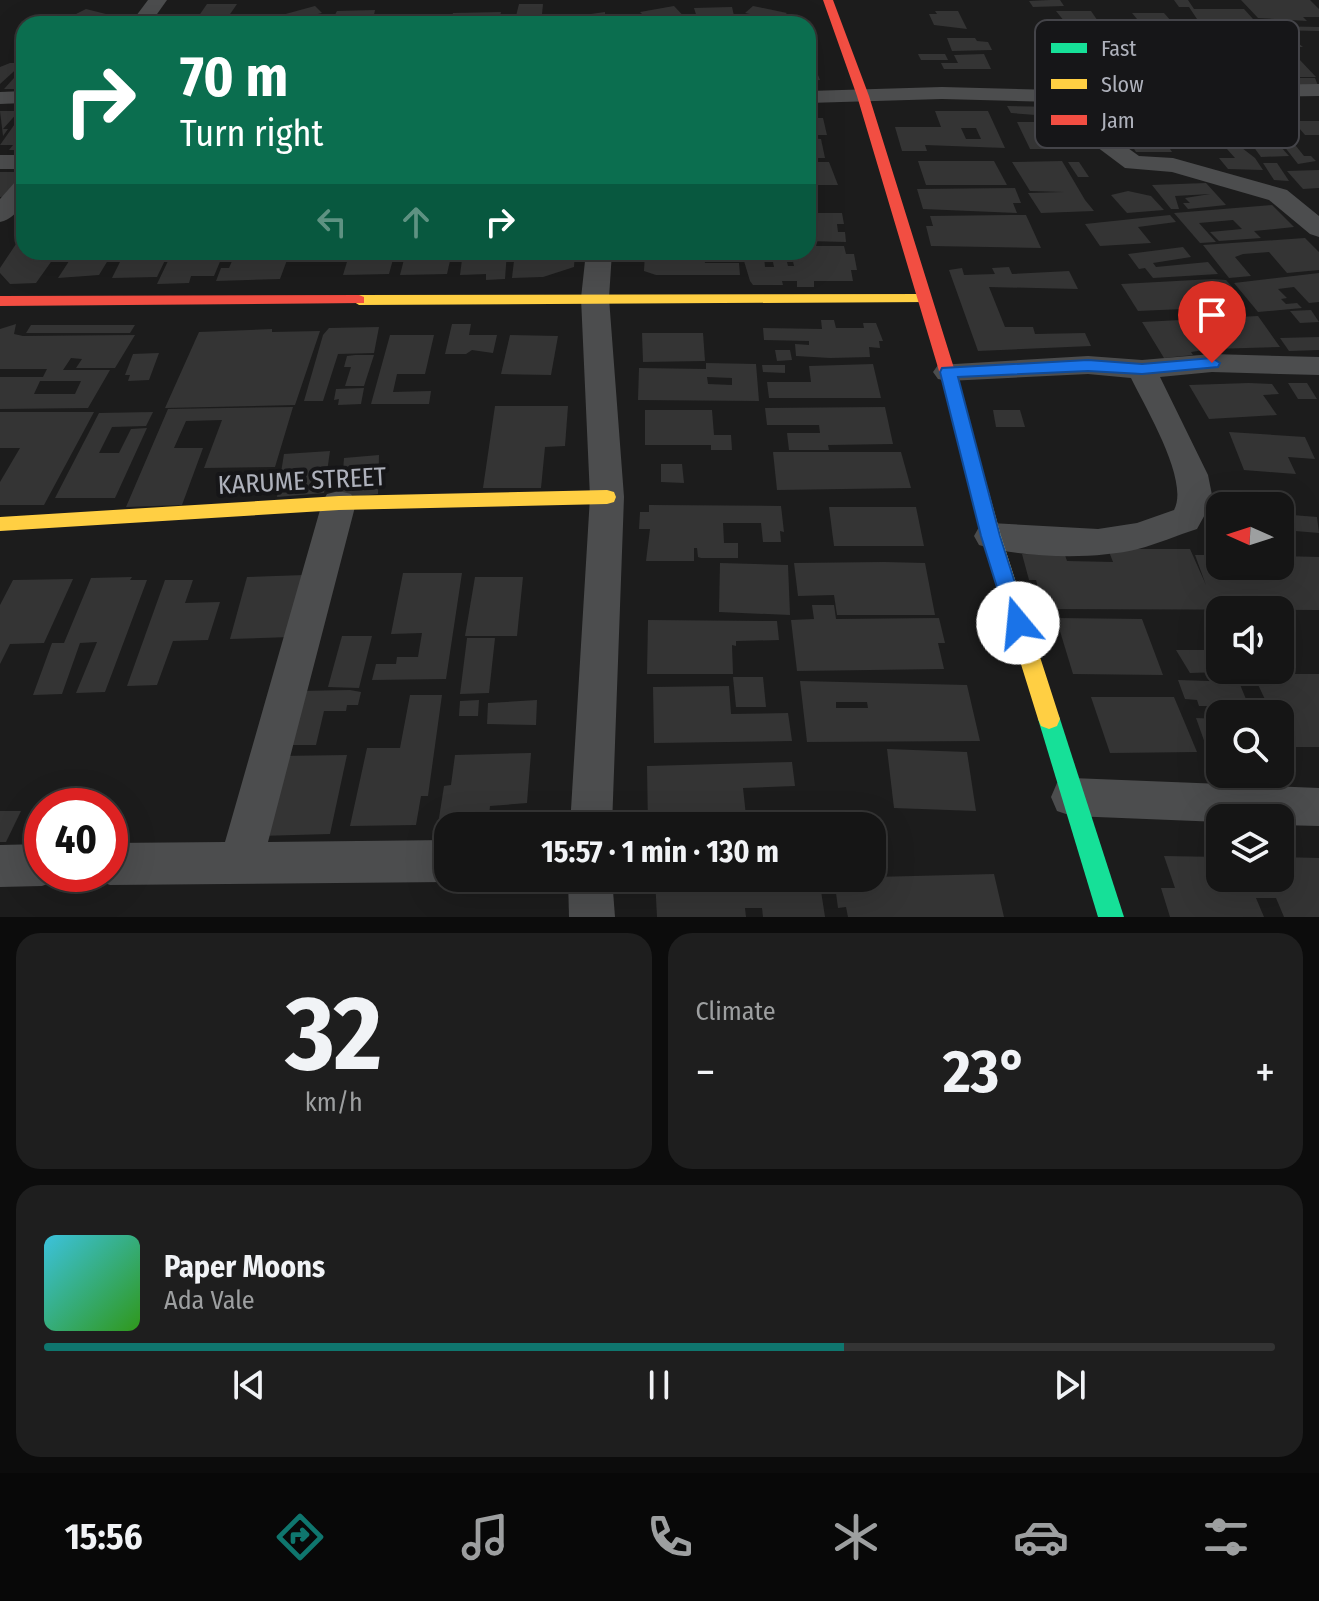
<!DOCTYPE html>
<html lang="en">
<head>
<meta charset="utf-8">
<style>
  :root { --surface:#151515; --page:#1e1e1e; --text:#f1f3f6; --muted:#9d9fa0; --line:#343434; --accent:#0f766e }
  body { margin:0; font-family:"Fira Sans Condensed",sans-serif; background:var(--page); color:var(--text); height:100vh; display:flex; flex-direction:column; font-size:30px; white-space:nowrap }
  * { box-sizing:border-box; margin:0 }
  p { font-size:26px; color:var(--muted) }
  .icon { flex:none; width:44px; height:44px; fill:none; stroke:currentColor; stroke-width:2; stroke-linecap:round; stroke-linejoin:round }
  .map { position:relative; height:917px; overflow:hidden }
  .side { display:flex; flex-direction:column; gap:16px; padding:16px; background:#0c0c0c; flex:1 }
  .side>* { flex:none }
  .top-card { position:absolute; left:16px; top:16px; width:800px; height:244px; border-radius:24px; box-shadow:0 8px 32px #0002,0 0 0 2px var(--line); background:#0b6e4f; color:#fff; overflow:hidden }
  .needle { width:52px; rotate:273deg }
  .fabs { position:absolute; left:1206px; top:492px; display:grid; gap:16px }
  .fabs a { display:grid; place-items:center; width:88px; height:88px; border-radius:16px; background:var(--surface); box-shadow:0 8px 32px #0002,0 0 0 2px var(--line); font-size:40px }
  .speed { position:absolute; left:24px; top:788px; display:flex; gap:16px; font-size:40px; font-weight:700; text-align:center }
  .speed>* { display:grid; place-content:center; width:104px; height:104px; border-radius:50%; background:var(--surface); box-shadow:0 8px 32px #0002,0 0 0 2px var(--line); line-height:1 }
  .speed .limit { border:12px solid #d22; background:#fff; color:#111 }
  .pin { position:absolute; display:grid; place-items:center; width:68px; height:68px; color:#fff; margin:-82px -34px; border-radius:50% 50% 50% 0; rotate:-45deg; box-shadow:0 0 8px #0007 }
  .pin .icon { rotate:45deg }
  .me { position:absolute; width:88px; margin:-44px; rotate:343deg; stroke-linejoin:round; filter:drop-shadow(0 0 6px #0008) }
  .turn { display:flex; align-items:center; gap:28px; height:168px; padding:0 32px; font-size:36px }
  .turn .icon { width:104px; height:104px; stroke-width:2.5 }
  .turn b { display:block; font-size:56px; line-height:68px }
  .lanes { display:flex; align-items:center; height:76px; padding:0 32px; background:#0003; justify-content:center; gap:40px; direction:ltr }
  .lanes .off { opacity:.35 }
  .big { font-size:60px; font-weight:700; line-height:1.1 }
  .side .card { flex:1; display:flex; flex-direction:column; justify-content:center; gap:12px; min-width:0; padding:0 28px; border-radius:24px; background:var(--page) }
  .side .dial { align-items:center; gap:0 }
  .dial b { font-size:104px; line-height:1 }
  .song { display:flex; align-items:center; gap:24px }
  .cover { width:96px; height:96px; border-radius:12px; background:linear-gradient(135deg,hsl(190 70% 55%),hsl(110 70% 35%)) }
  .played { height:8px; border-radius:4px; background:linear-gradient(90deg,var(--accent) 65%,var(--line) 65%) }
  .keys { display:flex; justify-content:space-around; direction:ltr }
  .heat { display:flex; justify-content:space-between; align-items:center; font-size:44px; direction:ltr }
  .side .tiles { flex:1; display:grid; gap:16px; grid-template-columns:1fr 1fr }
  .card:last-child { grid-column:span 2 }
  .trip { position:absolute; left:434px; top:812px; width:452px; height:80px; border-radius:24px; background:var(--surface); box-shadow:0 8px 32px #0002,0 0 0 2px var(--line); font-weight:700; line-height:80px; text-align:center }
  .menu { display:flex; height:128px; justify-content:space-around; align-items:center; background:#080808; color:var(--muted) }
  .menu .icon { width:56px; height:56px }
  .menu .active { color:var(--accent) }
  .menu b { font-size:36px; color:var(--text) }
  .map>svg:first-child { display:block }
</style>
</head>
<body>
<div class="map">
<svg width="1319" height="917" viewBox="0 0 1319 917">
  <rect width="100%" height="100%" fill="#1c1c1c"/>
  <g fill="#343434" fill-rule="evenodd">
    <path d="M1050 0H1060L1064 6 1033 7 1029 1Z"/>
    <path d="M1174 0H1188L1194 9H1244L1262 29 1223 30 1217 22H1199L1189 7H1179Z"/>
    <path d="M1241 0H1310L1319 9V17H1303L1307 21 1258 18Z"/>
    <path d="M207 4H237L226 20H196Z"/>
    <path d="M519 4H543L541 24H514Z"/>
    <path d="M315 6 322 13 284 22 278 16Z"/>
    <path d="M674 6 691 24H660L657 19 648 20 640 12Z"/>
    <path d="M753 6 787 13 779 20 745 13Z"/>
    <path d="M732 7 735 20 716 21 717 24H699L694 8Z"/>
    <path d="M86 9 114 16 100 23 72 16Z"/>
    <path d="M375 10 374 15H356L352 24H330L337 11Z"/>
    <path d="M935 11H958L967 29 934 25 929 14H937Z"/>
    <path d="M1056 11H1091L1102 27H1089L1092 32H1073Z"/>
    <path d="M501 12 499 22 463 19 462 24H450L453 13Z"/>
    <path d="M605 12V22H584V15Z"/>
    <path d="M1132 13H1164L1178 29H1164L1166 32 1156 34 1159 37H1152Z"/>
    <path d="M1266 26 1319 27V31L1270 30Z"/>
    <path d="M1272 30 1284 32 1303 47H1291L1295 53H1283L1270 38H1264L1268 43H1242L1238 38H1208L1202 31Z"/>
    <path d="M947 38H975L977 41 988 42 992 50 952 51Z"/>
    <path d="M808 50 820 80 808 81Z"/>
    <path d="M918 54H945L948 60H921Z"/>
    <path d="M984 54 991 69H944L941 63H958L954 55Z"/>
    <path d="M1240 59H1299L1316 77H1289L1283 70 1252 74Z"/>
    <path d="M10 63H23L0 84V67Z"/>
    <path d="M24 67V89H4Z"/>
    <path d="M1281 78H1315L1319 88 1268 85 1264 81H1284Z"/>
    <path d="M1007 106 1059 107 1064 116H1059L1062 121H1072L1087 149H1030L1017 122H1037L1045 137H1060L1049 116 1011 113Z"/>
    <path d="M1109 109H1168L1171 114 1130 117 1138 129H1157L1172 152H1136Z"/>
    <path d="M0 111H19L3 129H8L3 136Z"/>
    <path d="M24 111V150H9L13 145H0Z"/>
    <path d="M935 111H988L1005 148 925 145 927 151H902L895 127H941ZM961 128H976L981 139H966Z"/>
    <path d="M808 118H823L827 135H808Z"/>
    <path d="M1293 121H1319V135H1305Z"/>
    <path d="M808 138 821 139 825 158H808Z"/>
    <path d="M1280 141H1292L1304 156H1311L1316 161 1298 164Z"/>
    <path d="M1253 146H1280L1289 156 1261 157Z"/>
    <path d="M1242 148 1255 158 1263 170 1228 169 1219 158H1235L1227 149Z"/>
    <path d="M918 161H994L1007 185H926Z"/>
    <path d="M1062 161 1085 200 1094 211 1041 213 1028 193 1064 192 1030 191 1012 162Z"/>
    <path d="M808 162H829L838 185H808Z"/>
    <path d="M1068 162H1079L1089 177H1078Z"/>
    <path d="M1263 163H1277L1289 181 1274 180Z"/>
    <path d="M1319 170V188L1303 189 1287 171Z"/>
    <path d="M0 172H24V178L11 196 0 197Z"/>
    <path d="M1206 183 1226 205 1188 209 1183 203H1190L1185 198 1210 194 1175 196 1179 209H1171L1152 185Z"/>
    <path d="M808 186H814L818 213H842L844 224H837L838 232H845L846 242 808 241Z"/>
    <path d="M1015 188 1021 203H1013L1017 213 923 209 917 189Z"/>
    <path d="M1128 191 1151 196 1164 210 1127 213 1111 195Z"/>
    <path d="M1272 205 1294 227 1254 231 1261 238 1219 241 1210 232 1242 229 1233 220 1199 223 1216 242 1200 243 1174 213Z"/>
    <path d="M1010 215H1026L1041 248 931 246 926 226H933L930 216Z"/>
    <path d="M1170 215 1176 222 1138 227 1151 243 1100 246 1085 224Z"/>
    <path d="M24 232V252H58L36 283 10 284 0 273V268Z"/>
    <path d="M1305 238 1319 252V270L1287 273 1269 252 1243 254 1235 257 1251 276 1229 278 1203 245Z"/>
    <path d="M808 246H844L846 254H854L857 270H851L853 281H814V287H797V281H782L783 285H753L750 281 744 261H750L749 252H808ZM764 256 792 257 794 266H788L787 262H773L774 267H765Z"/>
    <path d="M1183 247 1191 257 1153 263 1156 267 1208 262 1218 274 1153 278 1145 268 1139 269 1128 254Z"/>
    <path d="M75 252H113L99 275 58 278Z"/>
    <path d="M125 252H169L157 277 112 278Z"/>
    <path d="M182 252H224L214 276H191L189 283 157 284 168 261H178Z"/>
    <path d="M236 252H290L280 279 216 281 221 268H229Z"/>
    <path d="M350 252H395L389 274 343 275Z"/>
    <path d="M406 252H452L447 274 400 275Z"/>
    <path d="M463 252H507L505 279 486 280V274L460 275Z"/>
    <path d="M515 252H575L574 267 543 277 512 278Z"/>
    <path d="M645 252H703L705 263H739L740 275H656L644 271Z"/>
    <path d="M1009 267 1012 274 1069 271 1078 289 989 287 1005 327H1033L1035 334 1085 333 1091 346 978 351 949 270 962 268 964 275 995 274 992 268Z"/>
    <path d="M1319 273V302L1309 303 1294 287 1278 289 1287 298 1281 299 1286 304 1297 303 1302 308 1258 312 1234 283Z"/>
    <path d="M1213 279 1226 280 1234 289 1186 294 1190 300 1201 299 1205 308 1138 311 1121 284Z"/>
    <path d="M1311 310 1319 322 1300 323 1290 311Z"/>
    <path d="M1258 316 1280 347 1211 349 1191 352 1193 355 1164 358 1142 322Z"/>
    <path d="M821 320H834L836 328H864L863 323H876L883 341H879L880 348 869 347 870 357 830 358 796 356 795 344 809 345V341L764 340 763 328 822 329Z"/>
    <path d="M16 324 14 334 23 336 135 335 115 368H76L82 359 71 358 63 370H110L88 408 0 409V377H43L47 369H0V329ZM40 381H81L75 394H34Z"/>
    <path d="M452 324H471L469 335H497L493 353 472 350 466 354H445Z"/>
    <path d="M31 325H135L130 333H26Z"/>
    <path d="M379 327 374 353 338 354 323 401H304L323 335 329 328Z"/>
    <path d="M272 329V332L320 331 295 405 165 408 199 332Z"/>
    <path d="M642 333H703L705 361 643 362Z"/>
    <path d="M390 335H434L425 374H397L393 392 431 391 429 404H371Z"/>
    <path d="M510 335 558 336 551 375 501 374Z"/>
    <path d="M1319 337V350L1289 351 1280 338Z"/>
    <path d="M775 350H790L792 360 777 361Z"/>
    <path d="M159 353 149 380 128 381 130 375H125L133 354Z"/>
    <path d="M355 355H374L364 386H345L351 367H344L347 356Z"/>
    <path d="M706 363 756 364 759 401 638 400 639 368 706 369ZM707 377 732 378V385L708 384Z"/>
    <path d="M873 364 881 398H769L767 382H811L809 366Z"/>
    <path d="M762 365H785V373L763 372Z"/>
    <path d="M1249 383 1272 384 1279 394 1263 395 1277 415 1209 419 1189 385Z"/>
    <path d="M1288 383H1307L1317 399H1298Z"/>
    <path d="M364 388 361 404 338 405 339 399 334 400 336 389Z"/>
    <path d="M495 406H568L565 446 545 447 541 488H483Z"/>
    <path d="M293 407 275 467 204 468 222 420 186 421 174 448H203L182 505 126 507 168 409Z"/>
    <path d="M885 407 893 444 828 445 829 450H789L787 433H820L819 425H767L765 408Z"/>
    <path d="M645 410H712L714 435H731L732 450H711V445H645Z"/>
    <path d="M993 410H1020L1025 427H996Z"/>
    <path d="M0 412H94L44 505H0V482L20 448H0Z"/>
    <path d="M153 412 146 426 112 427 99 453H119L131 429 147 428 115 498H55L99 413Z"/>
    <path d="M1229 432 1305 437 1315 459 1288 457 1296 474 1244 470Z"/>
    <path d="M330 451 324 493 277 497 284 454Z"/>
    <path d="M773 452H901L911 488 777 490Z"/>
    <path d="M379 455 378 494 341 498 344 458Z"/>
    <path d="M661 464H682L684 483 661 482Z"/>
    <path d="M649 505 781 506 784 532 780 531 781 542H763L761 523H723L724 543H738V558H701L698 557 697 548H694V561H646L650 529H639L640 512H649Z"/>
    <path d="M829 507H916L924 546H834Z"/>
    <path d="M1280 514 1317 517 1319 533 1283 530Z"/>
    <path d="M1108 549H1190L1206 585 1195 555H1220V566H1280V556L1319 557V610L1044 609 1036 580H1029L1022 554 1065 555 1067 561 1113 562Z"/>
    <path d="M884 562 925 563 935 615H837L834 595 798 596 794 563Z"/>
    <path d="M720 563 788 565 790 615 719 612Z"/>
    <path d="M403 573H462L446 679 372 680 376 664H396L397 657H418L422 633 391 634Z"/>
    <path d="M305 575 290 637 230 639 247 577Z"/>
    <path d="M132 577 130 580H147L105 692 76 693 97 642 80 643 62 694 33 695 52 643H64L91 578Z"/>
    <path d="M475 577H523L517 636H465Z"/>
    <path d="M73 579 44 643 10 644 0 664V605L13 580Z"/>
    <path d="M165 580H193L185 603 220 602 208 640 173 641 157 685 127 686Z"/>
    <path d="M812 605H834L836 619 939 618 945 643H938L944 669 797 671 791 620 814 619Z"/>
    <path d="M1056 618 1142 619 1163 675 1073 674Z"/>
    <path d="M648 620 777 621 779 640 736 641V646L732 645 733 674H647Z"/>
    <path d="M342 636H372L359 688 328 687Z"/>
    <path d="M467 638H495L489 693 460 694Z"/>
    <path d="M1176 650H1220V672L1190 673Z"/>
    <path d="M1280 653 1291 674H1319V747H1288L1280 730V714H1272L1251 670H1280Z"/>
    <path d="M733 677H763L766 707H736Z"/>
    <path d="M1178 680 1239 682 1252 714H1225L1221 706H1199L1197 700 1185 699Z"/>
    <path d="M800 681 967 685 980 741 807 742ZM836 702H867L868 708H836Z"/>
    <path d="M729 686 731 714 788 713 792 741 654 743 653 687Z"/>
    <path d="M350 690 361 692 358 705H347L346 711H324L316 745H285L299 691Z"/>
    <path d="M410 695H442L428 796H421L416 825 350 826 367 748H400Z"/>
    <path d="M1091 697H1174L1197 752 1110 753Z"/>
    <path d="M479 700 478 716H459L460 701Z"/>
    <path d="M537 700 536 725 487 724 488 703Z"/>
    <path d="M1216 713 1220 714V746H1206L1196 718 1218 719Z"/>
    <path d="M887 749 967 752 976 811 894 808Z"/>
    <path d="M531 753 527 803 490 806 489 817 439 818 444 786 451 785 455 755Z"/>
    <path d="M347 755 330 834 259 836 279 756Z"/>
    <path d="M792 762 795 786 743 788 747 825 648 826 647 766Z"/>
    <path d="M0 811H21L6 842H0Z"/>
    <path d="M1164 856 1220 857V878H1280V857L1319 858V917H1284L1276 898H1256L1264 917H1170L1161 888H1175Z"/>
    <path d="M994 874 1004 917H848L846 907 838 908 834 878Z"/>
    <path d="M655 878H819L825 917H763L762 908H745L746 917H657Z"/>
  </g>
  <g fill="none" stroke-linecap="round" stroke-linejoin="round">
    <g fill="#4c4d4e" fill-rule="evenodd">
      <path d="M148 0H167L150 24H130Z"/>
      <path d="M1319 84V96L1190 98 1098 110 1107 133 1139 156 1173 158 1287 190 1319 216V237L1310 234 1269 200 1172 172 1125 168 1089 141 1076 109 1054 102 942 99 808 103V91L942 87 1055 90 1086 98 1190 86Z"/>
      <path d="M24 91V103L0 104V92Z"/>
      <rect x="0" y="155" width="24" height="14"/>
      <path d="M24 179C24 198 21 217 0 222V199L16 181Z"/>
      <path d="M586 252H612L609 298 624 497 612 826H570L590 497 581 298Z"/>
      <path d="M1212 354 1319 357V375L1212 372 1160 377 1208 475 1213 500 1197 529C1177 535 1158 544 1138 549 1095 560 1021 558 979 545L974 536 979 527 991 523 1098 529 1137 523 1174 510C1190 481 1145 407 1131 378L1088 374 948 381 938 379 933 372 938 365 1088 356 1142 360Z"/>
      <path d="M339 491 351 494 356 503 268 842 448 840V878H458L448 882 110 885 94 879 92 874H110V843L225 842 322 503 327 494Z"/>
      <path d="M1072 778 1319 788V826L1280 825V818H1220V822L1072 816 1057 811 1051 797 1057 783Z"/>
      <path d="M42 844V874H60L58 880 42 886 0 887V845Z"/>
      <path d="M568 878H612L615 917H569Z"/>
    </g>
    <path fill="#16e098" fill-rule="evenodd" d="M1049 709 1057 712 1060 719 1124 917H1098L1038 719 1041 712Z"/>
    <g fill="#ffcf43" fill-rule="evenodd">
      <path d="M925 294 930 296V302L359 305 351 300 359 295Z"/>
      <path d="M950 376 958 381 1001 536 1060 719 1057 726 1049 729 1041 726 1038 719 981 536 942 381Z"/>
      <path d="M607 490 614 492 616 497 614 502 607 504 339 510 0 531V517L339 496Z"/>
    </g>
    <g fill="#f24e42" fill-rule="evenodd">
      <path d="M823 0H833L869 96 958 381 956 385H944L942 381 857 96Z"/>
      <path d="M359 295 364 297V303L0 306V296Z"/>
    </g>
  </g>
  <path fill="#1a73e8" stroke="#114b97" stroke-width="2" d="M1212 358 1220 363 1218 367 1142 374 1088 371 958 377 1000 536 1028 623 1025 629H1010L981 536 940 372 942 368 1088 360 1142 364Z"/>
  <g text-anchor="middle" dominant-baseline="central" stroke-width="8" stroke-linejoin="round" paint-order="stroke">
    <g font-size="26" fill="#aeb1bb" stroke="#161618">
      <text transform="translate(302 481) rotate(-3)">KARUME STREET</text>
    </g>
  </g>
  <rect x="1035" y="20" width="264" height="128" rx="12" fill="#161618" stroke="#444449" stroke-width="2"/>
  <rect x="1051" y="43" width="36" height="10" fill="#16e098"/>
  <rect x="1051" y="79" width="36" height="10" fill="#ffcf43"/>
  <rect x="1051" y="115" width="36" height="10" fill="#f24e42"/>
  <g font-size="22" fill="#aeb1bb">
    <text x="1101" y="56">Fast</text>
    <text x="1101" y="92">Slow</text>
    <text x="1101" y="128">Jam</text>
  </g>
</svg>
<div class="fabs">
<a><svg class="needle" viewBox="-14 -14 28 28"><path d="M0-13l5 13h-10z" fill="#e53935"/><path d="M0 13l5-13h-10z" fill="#9d9fa0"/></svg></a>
<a><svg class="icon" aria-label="sound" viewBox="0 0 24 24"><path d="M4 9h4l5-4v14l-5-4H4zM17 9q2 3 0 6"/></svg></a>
<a><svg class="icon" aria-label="search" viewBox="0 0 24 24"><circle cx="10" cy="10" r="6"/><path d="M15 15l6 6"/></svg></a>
<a><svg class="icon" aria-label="layers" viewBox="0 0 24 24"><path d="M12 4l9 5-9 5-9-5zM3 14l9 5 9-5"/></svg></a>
</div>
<div class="speed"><div class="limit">40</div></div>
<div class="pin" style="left:1212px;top:363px;background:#d93025"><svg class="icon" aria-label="arrive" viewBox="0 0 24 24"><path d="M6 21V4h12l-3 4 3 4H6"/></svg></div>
<svg class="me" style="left:1018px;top:623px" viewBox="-20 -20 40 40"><circle r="19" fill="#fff"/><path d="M0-13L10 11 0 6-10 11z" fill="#1a73e8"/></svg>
<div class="trip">15:57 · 1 min · 130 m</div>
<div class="top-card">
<div class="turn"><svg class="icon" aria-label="right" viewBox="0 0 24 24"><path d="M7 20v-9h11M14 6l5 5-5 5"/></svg><div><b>70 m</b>Turn right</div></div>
<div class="lanes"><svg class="icon off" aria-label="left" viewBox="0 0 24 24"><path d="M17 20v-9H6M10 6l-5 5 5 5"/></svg><svg class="icon off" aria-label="ahead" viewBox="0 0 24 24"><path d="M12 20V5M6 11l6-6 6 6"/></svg><svg class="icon" aria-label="right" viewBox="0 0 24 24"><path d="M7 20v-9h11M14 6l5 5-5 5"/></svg></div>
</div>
</div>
<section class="side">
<div class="tiles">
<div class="card dial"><b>32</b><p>km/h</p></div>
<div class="card"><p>Climate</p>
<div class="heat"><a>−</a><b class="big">23°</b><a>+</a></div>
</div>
<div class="card">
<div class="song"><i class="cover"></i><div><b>Paper Moons</b><p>Ada Vale</p></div></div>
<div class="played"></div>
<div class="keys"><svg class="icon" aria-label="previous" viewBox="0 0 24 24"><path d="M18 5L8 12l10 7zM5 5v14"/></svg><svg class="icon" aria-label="pause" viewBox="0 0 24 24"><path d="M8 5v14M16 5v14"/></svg><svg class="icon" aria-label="next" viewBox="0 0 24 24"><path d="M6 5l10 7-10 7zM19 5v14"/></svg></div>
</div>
</div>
</section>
<nav class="menu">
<b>15:56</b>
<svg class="icon active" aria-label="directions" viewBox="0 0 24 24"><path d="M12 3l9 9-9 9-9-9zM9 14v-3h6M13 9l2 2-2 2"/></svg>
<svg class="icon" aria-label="music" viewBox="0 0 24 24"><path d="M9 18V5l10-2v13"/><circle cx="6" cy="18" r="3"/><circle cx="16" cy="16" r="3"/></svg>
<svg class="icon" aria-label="phone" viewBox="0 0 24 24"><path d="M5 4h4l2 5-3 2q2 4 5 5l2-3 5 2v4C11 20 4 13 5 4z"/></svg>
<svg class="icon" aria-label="climate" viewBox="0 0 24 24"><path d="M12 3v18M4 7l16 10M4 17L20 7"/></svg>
<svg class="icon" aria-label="car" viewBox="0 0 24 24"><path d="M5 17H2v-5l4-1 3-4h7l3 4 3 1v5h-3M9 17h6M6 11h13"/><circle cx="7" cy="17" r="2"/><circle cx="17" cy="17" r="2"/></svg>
<svg class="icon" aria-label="filters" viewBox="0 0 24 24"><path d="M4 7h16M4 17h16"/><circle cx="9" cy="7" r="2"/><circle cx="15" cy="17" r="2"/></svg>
</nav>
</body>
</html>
